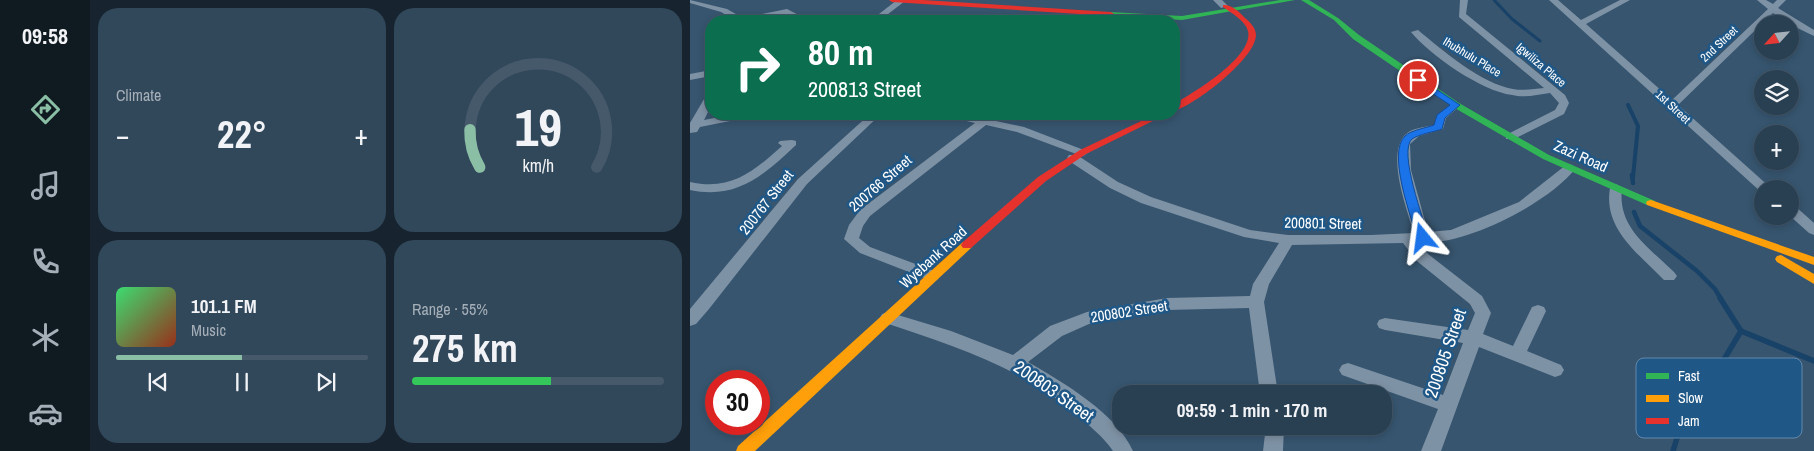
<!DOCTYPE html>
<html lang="en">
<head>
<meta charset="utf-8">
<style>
  :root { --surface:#294053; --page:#31475a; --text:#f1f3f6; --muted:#a5afb8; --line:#45596a; --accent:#8abfa5 }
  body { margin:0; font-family:"Archivo Narrow",sans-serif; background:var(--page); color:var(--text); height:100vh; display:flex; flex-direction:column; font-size:19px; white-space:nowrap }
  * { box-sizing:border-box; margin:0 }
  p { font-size:16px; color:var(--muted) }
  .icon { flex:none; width:28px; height:28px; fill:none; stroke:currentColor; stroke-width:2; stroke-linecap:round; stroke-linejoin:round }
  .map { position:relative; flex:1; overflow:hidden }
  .panel { display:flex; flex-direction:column; gap:8px; padding:8px; background:#17232e; width:600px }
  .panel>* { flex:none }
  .banner { position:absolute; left:15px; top:15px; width:475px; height:105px; border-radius:20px; box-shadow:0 2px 8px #0003,0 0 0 1px var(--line); background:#0b6e4f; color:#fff; overflow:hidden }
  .needle { width:32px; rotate:243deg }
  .tools { position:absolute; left:1064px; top:15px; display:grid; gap:10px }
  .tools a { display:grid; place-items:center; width:45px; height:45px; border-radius:50%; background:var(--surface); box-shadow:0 2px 8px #0003,0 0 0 1px var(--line); font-size:25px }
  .speed { position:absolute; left:15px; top:370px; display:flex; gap:10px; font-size:25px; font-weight:700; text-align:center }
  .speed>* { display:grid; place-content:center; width:65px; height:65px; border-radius:50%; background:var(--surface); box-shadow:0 2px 8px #0003,0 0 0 1px var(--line); line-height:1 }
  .speed .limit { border:8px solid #d22; background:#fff; color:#111 }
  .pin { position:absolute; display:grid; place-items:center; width:42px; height:42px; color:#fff; margin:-21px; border:2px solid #fff; border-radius:50%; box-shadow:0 1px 5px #0007 }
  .me { position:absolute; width:55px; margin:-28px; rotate:344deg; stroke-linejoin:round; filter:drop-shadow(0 0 4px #0008) }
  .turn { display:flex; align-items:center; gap:18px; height:105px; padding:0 20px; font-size:22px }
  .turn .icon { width:65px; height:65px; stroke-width:2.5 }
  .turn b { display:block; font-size:35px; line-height:42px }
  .big { font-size:38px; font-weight:700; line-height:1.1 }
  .panel .card { flex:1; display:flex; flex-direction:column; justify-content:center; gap:8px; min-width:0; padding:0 18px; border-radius:20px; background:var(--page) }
  .panel .dial { align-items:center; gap:0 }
  .dial svg { height:130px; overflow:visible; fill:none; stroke:var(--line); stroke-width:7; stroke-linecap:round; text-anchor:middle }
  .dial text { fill:var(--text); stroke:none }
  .song { display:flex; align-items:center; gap:15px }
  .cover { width:60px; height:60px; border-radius:8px; background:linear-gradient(135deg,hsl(140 70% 55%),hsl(10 70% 35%)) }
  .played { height:5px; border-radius:2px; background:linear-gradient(90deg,var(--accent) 50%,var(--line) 50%) }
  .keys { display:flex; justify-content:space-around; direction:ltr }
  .heat { display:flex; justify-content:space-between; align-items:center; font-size:28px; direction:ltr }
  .charge { height:8px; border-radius:4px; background:linear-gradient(90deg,#34c759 55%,var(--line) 0) }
  .panel .tiles { flex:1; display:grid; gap:8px; grid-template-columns:repeat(2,1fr) }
  .trip { position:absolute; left:422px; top:385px; width:280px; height:50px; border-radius:20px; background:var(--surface); box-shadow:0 2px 8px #0003,0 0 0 1px var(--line); font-weight:700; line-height:50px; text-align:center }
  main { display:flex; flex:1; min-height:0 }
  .tabs { display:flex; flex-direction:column; width:90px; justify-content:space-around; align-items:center; background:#101a21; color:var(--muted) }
  .tabs .icon { width:35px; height:35px }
  .tabs .active { color:var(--accent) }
  .tabs b { font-size:22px; color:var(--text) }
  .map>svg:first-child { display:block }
</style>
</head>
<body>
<main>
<nav class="tabs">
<b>09:58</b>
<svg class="icon active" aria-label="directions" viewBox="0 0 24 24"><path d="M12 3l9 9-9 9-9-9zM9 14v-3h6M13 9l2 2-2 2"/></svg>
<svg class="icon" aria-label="music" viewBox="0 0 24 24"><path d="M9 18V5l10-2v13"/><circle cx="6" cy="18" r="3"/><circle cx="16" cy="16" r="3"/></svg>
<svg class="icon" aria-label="phone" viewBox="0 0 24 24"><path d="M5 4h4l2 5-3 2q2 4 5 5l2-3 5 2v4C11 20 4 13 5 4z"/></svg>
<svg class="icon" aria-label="climate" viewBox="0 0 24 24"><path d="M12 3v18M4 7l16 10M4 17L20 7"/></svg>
<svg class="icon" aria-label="car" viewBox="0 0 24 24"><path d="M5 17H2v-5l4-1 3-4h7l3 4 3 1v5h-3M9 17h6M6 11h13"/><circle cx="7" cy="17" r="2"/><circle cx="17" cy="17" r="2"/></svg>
</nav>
<section class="panel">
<div class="tiles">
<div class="card"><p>Climate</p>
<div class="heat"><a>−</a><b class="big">22°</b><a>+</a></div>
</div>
<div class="card dial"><svg viewBox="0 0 100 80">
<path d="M14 69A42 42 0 1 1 86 69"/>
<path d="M14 69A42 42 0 0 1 8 46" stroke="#8abfa5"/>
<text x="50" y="56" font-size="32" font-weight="700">19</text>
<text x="50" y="72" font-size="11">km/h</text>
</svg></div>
<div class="card">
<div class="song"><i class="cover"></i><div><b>101.1 FM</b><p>Music</p></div></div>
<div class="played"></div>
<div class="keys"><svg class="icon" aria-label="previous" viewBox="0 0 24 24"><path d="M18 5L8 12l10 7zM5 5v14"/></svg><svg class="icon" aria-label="pause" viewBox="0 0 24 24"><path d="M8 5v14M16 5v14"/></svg><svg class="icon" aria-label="next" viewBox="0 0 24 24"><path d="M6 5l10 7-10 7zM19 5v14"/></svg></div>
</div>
<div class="card"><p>Range · 55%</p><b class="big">275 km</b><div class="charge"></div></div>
</div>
</section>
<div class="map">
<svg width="1124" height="451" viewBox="0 0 1124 451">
  <rect width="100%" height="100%" fill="#37556f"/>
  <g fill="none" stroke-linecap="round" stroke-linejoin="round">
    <path stroke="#184267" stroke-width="3" d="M804 0 822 19 850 41"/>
    <path stroke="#184267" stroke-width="4" d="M938 105 948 126 943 177"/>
    <g stroke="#184267" stroke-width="4.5">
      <path d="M942 175 943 183"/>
      <path d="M944 212 950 226 1007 271 1025 289 1031 299"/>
    </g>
    <g stroke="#184267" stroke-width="5.5">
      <path d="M1051 331 1124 361"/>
      <path d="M983 451 987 438 1051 331 1030 298"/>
    </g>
    <g fill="#7e92a5" fill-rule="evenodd">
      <path d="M0 0 37 9 53 18 97 9 120 21H110L96 14 62 21H46L31 12 0 3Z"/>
      <path d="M207 0 215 1 189 21H180Z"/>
      <path d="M523 0H532L538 6 531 8Z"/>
      <path d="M770 0H778L776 14 875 95 879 103 874 114 824 139H816V135L865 110 869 103 860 93C847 95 834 98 822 95 791 91 740 55 721 32L728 30C752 50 792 84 823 89 833 91 844 89 854 88L769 17Z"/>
      <path d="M859 0H868L891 20 930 0H940L896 24 982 100 1078 9 1067 0H1076L1083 4 1087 0H1096L1088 8 1124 30V36L1099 24 1083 13 988 105 1082 189H1072L1071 192Z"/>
      <path d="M21 70V76L0 80V74Z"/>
      <path d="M21 93V106L14 120 45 114H65L60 117 10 127 7 132 0 133V123L17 94Z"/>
      <path d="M766 102 771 105 756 118 753 129 729 136 720 144 721 170 738 232 761 230 829 202 876 165 880 164 886 168C859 203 772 248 728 242L738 254 792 296 801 313 793 334 823 346 842 307 848 305 854 307 856 311 837 351 871 365 874 370 871 375 865 377 789 347 751 451H731L748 409 652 375 649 370 652 365 658 363 753 395 773 343 695 330 689 328 687 324 689 320 695 318 778 330 785 313 780 304 728 262 713 243 602 245 579 284 574 302 588 394H570L559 308 477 310 399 324 372 336 338 362C374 383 426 413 443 451H423C413 436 398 425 385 413 328 366 262 345 192 322L190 318 192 314 198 312 261 331 323 355 360 326 397 312 477 298 560 296 563 284 589 243 554 237 451 203 420 188 379 161 377 158 379 155H387L428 182 461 197 560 230 598 235H681L724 233C717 210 696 155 715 135 721 128 735 127 744 125L747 115Z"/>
      <path d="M180 114H191L117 184 19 309 6 324 0 326V309L108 179Z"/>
      <path d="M254 114H273L334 127 399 152 393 156 389 155 327 132 296 125 180 216 173 226 169 238 180 247 247 272 250 276 247 280 242 281 170 253 154 239 159 225 170 210 285 123 255 116Z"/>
      <path d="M102 140 106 141V145C74 175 47 200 0 190V182C41 191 63 172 92 146L88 143 90 141Z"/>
      <path d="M926 184 932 188C927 228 959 247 984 272L987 276 984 280H974C948 253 913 229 920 188Z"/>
      <path d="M1100 205 1105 206 1124 223V235L1119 233 1100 216Z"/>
      <path d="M576 426H594L593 451H573Z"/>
    </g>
    <g fill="#30b455" fill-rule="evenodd">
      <path d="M590 0H605L492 20 421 16 418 14 421 12 492 16Z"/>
      <path d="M611 0H619L648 18 669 35 769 103 859 155 965 201 966 203 965 205H957L853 159 763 107 663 39 644 20Z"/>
    </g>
    <g fill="#ff9f0a" fill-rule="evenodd">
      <path d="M961 200 1124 257V265L957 205 956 203 957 201Z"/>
      <path d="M277 241 281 242 283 245 281 248 65 451H46L48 446 273 242Z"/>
      <path d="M1091 255 1124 274V284L1087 262 1085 259 1087 256Z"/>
    </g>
    <g fill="#e5322d" fill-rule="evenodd">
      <path d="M199 0H233L421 12 424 14 421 16 202 2Z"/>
      <path d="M533 5C541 4 550 12 555 18 560 22 565 27 566 34 567 58 505 105 484 111V104C503 93 564 57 558 31 555 20 541 13 533 7Z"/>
      <path d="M466 114H477L396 154 356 181 281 248H273L271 245 273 242 348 177 390 150Z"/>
    </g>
  </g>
  <path fill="#1a73e8" stroke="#114b97" d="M728 77 770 105 755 118 752 129C744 132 729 134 722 139 708 151 734 221 739 238L733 241 727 238C721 216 697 153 715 136 721 130 736 128 744 125L747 115 760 105 725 82V78Z"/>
  <g text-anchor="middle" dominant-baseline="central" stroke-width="5" stroke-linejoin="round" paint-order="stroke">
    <g font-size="12" fill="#fff" stroke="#1f5787">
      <text transform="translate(1029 44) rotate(-43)">2nd Street</text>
      <text transform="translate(782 57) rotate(31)">Ihubhulu Place</text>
      <text transform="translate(851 65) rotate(40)">Igwiliza Place</text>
      <text transform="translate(983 107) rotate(43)">1st Street</text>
    </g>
    <g font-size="15" fill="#fff" stroke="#1f5787">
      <text transform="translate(891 156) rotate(24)">Zazi Road</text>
      <text transform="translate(190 183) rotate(-41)">200766 Street</text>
      <text transform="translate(76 202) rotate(-52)">200767 Street</text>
      <text transform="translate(633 223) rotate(1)">200801 Street</text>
      <text transform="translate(243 257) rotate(-42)">Wyebank Road</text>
      <text transform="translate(439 311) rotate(-9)">200802 Street</text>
    </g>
    <g font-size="18" fill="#fff" stroke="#1f5787">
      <text transform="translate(755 353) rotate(-71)">200805 Street</text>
      <text transform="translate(364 391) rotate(35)">200803 Street</text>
    </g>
  </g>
  <rect x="946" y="358" width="166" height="80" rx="8" fill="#1f5787" stroke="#6289ab" stroke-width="1"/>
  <rect x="956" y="373" width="23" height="6" fill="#30b455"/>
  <rect x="956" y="395" width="23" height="7" fill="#ff9f0a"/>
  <rect x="956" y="418" width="23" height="6" fill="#e5322d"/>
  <g font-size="14" fill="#fff">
    <text x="988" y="381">Fast</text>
    <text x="988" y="403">Slow</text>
    <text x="988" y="426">Jam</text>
  </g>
</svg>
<div class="tools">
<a><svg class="needle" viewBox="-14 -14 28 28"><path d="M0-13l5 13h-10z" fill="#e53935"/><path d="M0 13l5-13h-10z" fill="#a5afb8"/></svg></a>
<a><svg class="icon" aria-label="layers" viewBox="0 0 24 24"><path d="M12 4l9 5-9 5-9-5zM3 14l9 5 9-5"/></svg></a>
<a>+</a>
<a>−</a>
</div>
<div class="speed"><div class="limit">30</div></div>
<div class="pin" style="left:728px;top:80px;background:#d93025"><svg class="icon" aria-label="arrive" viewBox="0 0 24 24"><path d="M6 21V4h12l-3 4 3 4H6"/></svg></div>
<svg class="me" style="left:733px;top:238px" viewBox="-20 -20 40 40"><path d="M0-17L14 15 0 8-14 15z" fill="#1a73e8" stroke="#fff" stroke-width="4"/></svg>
<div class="trip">09:59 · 1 min · 170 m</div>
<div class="banner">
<div class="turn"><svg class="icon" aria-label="right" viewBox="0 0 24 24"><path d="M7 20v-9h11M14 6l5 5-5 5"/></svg><div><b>80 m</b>200813 Street</div></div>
</div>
</div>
</main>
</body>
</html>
